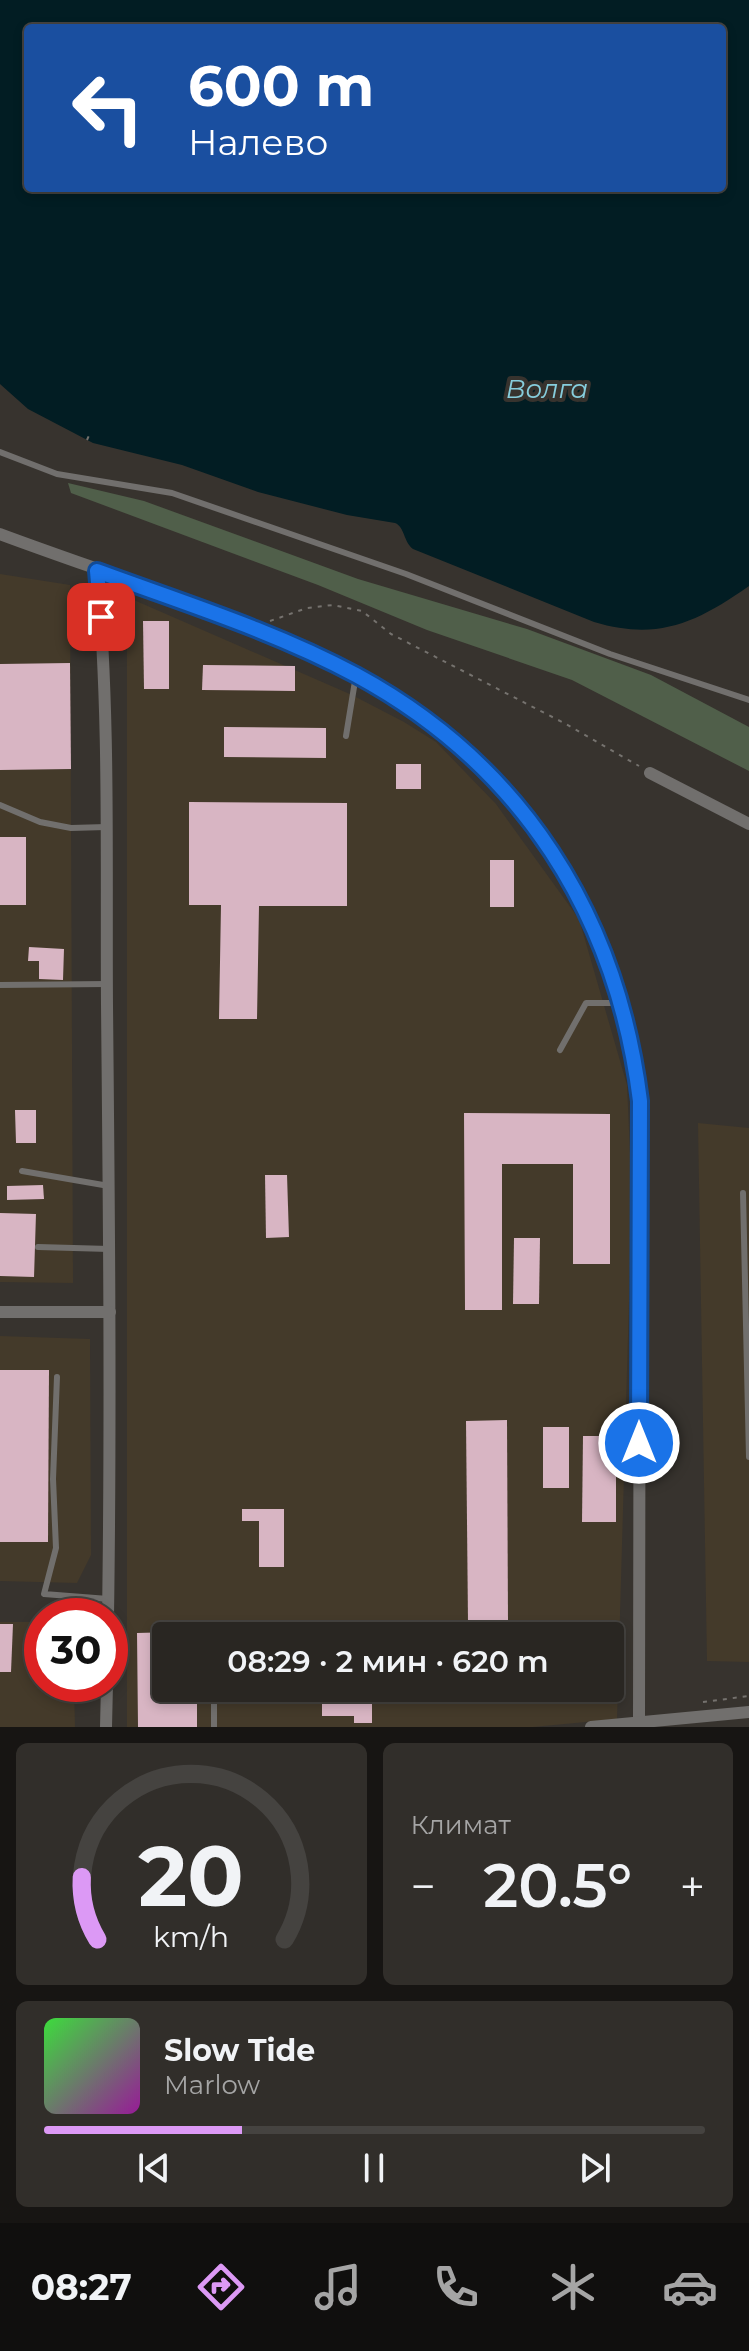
<!DOCTYPE html>
<html lang="ru">
<head>
<meta charset="utf-8">
<style>
  :root { --surface:#292622; --page:#312e2a; --text:#f1f3f6; --muted:#a5a5a5; --line:#454340; --accent:#dc99f5 }
  body { margin:0; font-family:Montserrat,sans-serif; background:var(--page); color:var(--text); height:100vh; display:flex; flex-direction:column; font-size:30px; white-space:nowrap }
  * { box-sizing:border-box; margin:0 }
  p { font-size:26px; color:var(--muted) }
  .icon { flex:none; width:44px; height:44px; fill:none; stroke:currentColor; stroke-width:2; stroke-linecap:round; stroke-linejoin:round }
  .map { position:relative; height:1727px; overflow:hidden }
  .drawer { display:flex; flex-direction:column; gap:16px; padding:16px; background:#171513; flex:1 }
  .drawer>* { flex:none }
  .guide { position:absolute; left:24px; top:24px; width:702px; height:168px; border-radius:8px; box-shadow:0 4px 12px #0003,0 0 0 2px var(--line); background:#1a4fa0; color:#fff; overflow:hidden }
  .speed { position:absolute; left:24px; top:1598px; display:flex; gap:16px; font-size:40px; font-weight:700; text-align:center }
  .speed>* { display:grid; place-content:center; width:104px; height:104px; border-radius:50%; background:var(--surface); box-shadow:0 4px 12px #0003,0 0 0 2px var(--line); line-height:1 }
  .speed .limit { border:12px solid #d22; background:#fff; color:#111 }
  .pin { position:absolute; display:grid; place-items:center; width:68px; height:68px; color:#fff; margin:-34px; border-radius:16px; box-shadow:0 4px 12px #0006 }
  .me { position:absolute; width:88px; margin:-44px; rotate:0deg; stroke-linejoin:round; filter:drop-shadow(0 0 6px #0008) }
  .turn { display:flex; align-items:center; gap:28px; height:168px; padding:0 32px; font-size:36px }
  .turn .icon { width:104px; height:104px; stroke-width:2.5 }
  .turn b { display:block; font-size:56px; line-height:68px }
  .big { font-size:60px; font-weight:600; line-height:1.1 }
  .drawer .card { flex:1; display:flex; flex-direction:column; justify-content:center; gap:12px; min-width:0; padding:0 28px; border-radius:12px; background:var(--page) }
  .drawer .dial { align-items:center; gap:0 }
  .dial svg { height:208px; overflow:visible; fill:none; stroke:var(--line); stroke-width:7; stroke-linecap:round; text-anchor:middle }
  .dial text { fill:var(--text); stroke:none }
  .song { display:flex; align-items:center; gap:24px }
  .cover { width:96px; height:96px; border-radius:12px; background:linear-gradient(135deg,hsl(120 70% 55%),hsl(300 70% 35%)) }
  .played { height:8px; border-radius:4px; background:linear-gradient(90deg,var(--accent) 30%,var(--line) 30%) }
  .keys { display:flex; justify-content:space-around; direction:ltr }
  .heat { display:flex; justify-content:space-between; align-items:center; font-size:44px; direction:ltr }
  .drawer .tiles { flex:1; display:grid; gap:16px; grid-template-columns:1fr 1fr }
  .card:last-child { grid-column:span 2 }
  .trip { position:absolute; left:152px; top:1622px; width:472px; height:80px; border-radius:8px; background:var(--surface); box-shadow:0 4px 12px #0003,0 0 0 2px var(--line); font-weight:600; line-height:80px; text-align:center }
  .tabs { display:flex; height:128px; justify-content:space-around; align-items:center; background:#100f0e; color:var(--muted) }
  .tabs .icon { width:56px; height:56px }
  .tabs .on { color:var(--accent) }
  .tabs b { font-size:36px; color:var(--text) }
  .map>svg:first-child { display:block }
</style>
</head>
<body>
<div class="map">
<svg width="749" height="1727" viewBox="0 0 749 1727">
  <rect width="100%" height="100%" fill="#37332e"/>
  <g fill="#443a2a" fill-rule="evenodd">
    <path d="M0 574 70 585 73 1283 0 1282Z"/>
    <path d="M127 597 352 695 404 722 436 742 496 804 579 919 627 1085 632 1197 617 1719 533 1727H127ZM166 1636H610V1688H166Z"/>
    <path d="M698 1123 749 1128V1662L707 1661Z"/>
    <path d="M0 1336 90 1339 91 1555 77 1583 0 1581Z"/>
    <path d="M0 1622H42V1684H74L75 1727H0Z"/>
  </g>
  <path fill="#505f4a" d="M68 483 144 501 358 579 527 629 651 675 749 727V771L572 680 427 630 318 585 71 493Z"/>
  <path fill="#021d23" fill-rule="evenodd" d="M0 0H749V586C696 623 658 641 594 622L413 549C403 541 405 527 395 523L347 515 258 492 182 465 93 443 28 409 0 384ZM28 28H722V188H28Z"/>
  <g fill="#d8b5c3">
    <path d="M143 621H169V689H144Z"/>
    <path d="M70 663 71 769 0 770V664Z"/>
    <path d="M203 665 295 666V691L202 690Z"/>
    <path d="M224 727 326 728V758L224 757Z"/>
    <rect x="396" y="764" width="25" height="25"/>
    <path d="M189 802 347 803V906H259L257 1019H219L221 905H189Z"/>
    <rect x="0" y="837" width="26" height="68"/>
    <rect x="490" y="860" width="24" height="47"/>
    <path d="M29 947 64 949 63 980 39 979V961H28Z"/>
    <path d="M15 1110H36V1143H16Z"/>
    <path d="M464 1113 610 1114V1264H573V1164H502V1310H465Z"/>
    <path d="M265 1175H287L289 1237 266 1238Z"/>
    <path d="M43 1185 44 1199 7 1200V1186Z"/>
    <path d="M0 1213 36 1214 34 1277 0 1276Z"/>
    <path d="M514 1238H540L539 1304H513Z"/>
    <path d="M0 1370H49L48 1542H0Z"/>
    <path d="M507 1420 508 1622H468L466 1421Z"/>
    <rect x="543" y="1427" width="26" height="61"/>
    <path d="M583 1436H616V1522H582Z"/>
    <path d="M242 1509H284V1567H259V1521H242Z"/>
    <path d="M0 1624H13L11 1672H0Z"/>
    <rect x="201" y="1630" width="84" height="6"/>
    <path d="M173 1632V1636H166V1688H173V1700H197V1727H138L137 1633Z"/>
    <path d="M355 1688H372V1723H354V1716H322V1693L355 1692Z"/>
  </g>
  <g fill="none" stroke-linecap="round" stroke-linejoin="round">
    <g stroke="#75726e" stroke-width="2" stroke-dasharray="4 6" stroke-linecap="butt">
      <path d="M87 440 90 433"/>
      <path d="M270 621 307 608 333 605 362 611 391 634 564 723 639 766"/>
      <path d="M703 1702 749 1696"/>
    </g>
    <g stroke="#716f6d" stroke-width="6">
      <path d="M0 452 57 474 172 493 406 574 610 654 749 700"/>
      <path d="M346 736 356 675"/>
      <path d="M0 805 40 822 71 828 106 827"/>
      <path d="M0 985 107 984"/>
      <path d="M560 1050 586 1003H622"/>
      <path d="M22 1171 109 1186"/>
      <path d="M743 1193 749 1457"/>
      <path d="M38 1247 109 1249"/>
      <path d="M57 1377 53 1479 56 1548 44 1594 108 1599"/>
      <path d="M214 1688V1727"/>
    </g>
    <g stroke="#716f6d" stroke-width="12">
      <path d="M0 534C118 578 244 615 355 675 454 728 535 811 587 909 618 968 632 1036 640 1101L639 1722"/>
      <path d="M97 571C110 715 106 861 107 1005 109 1209 111 1413 108 1616"/>
      <path d="M650 773 749 824"/>
      <path d="M0 1312H110"/>
      <path d="M106 1727 107 1684"/>
      <path d="M591 1727 749 1712"/>
    </g>
  </g>
  <g fill="none" stroke-linecap="round" stroke-linejoin="round">
    <defs>
      <path id="route" d="M101 617 97 571C184 603 274 631 356 675 522 765 617 915 640 1101L639 1443"/>
    </defs>
    <use href="#route" stroke="#114b97" stroke-width="20"/>
    <use href="#route" stroke="#1a73e8" stroke-width="14"/>
  </g>
  <g text-anchor="middle" dominant-baseline="central" stroke-width="8" stroke-linejoin="round" paint-order="stroke">
    <g font-size="26" font-style="italic" fill="#86cddc" stroke="#37332e">
      <text x="547" y="389">Волга</text>
    </g>
  </g>
</svg>
<div class="speed"><div class="limit">30</div></div>
<div class="pin" style="left:101px;top:617px;background:#d93025"><svg class="icon" aria-label="arrive" viewBox="0 0 24 24"><path d="M6 21V4h12l-3 4 3 4H6"/></svg></div>
<svg class="me" style="left:639px;top:1443px" viewBox="-20 -20 40 40"><circle r="17" fill="#1a73e8" stroke="#fff" stroke-width="3"/><path d="M0-11L8 9 0 5-8 9z" fill="#fff"/></svg>
<div class="trip">08:29 · 2 мин · 620 m</div>
<div class="guide">
<div class="turn"><svg class="icon" aria-label="left" viewBox="0 0 24 24"><path d="M17 20v-9H6M10 6l-5 5 5 5"/></svg><div><b>600 m</b>Налево</div></div>
</div>
</div>
<section class="drawer">
<div class="tiles">
<div class="card dial"><svg viewBox="0 0 100 80">
<path d="M14 69A42 42 0 1 1 86 69"/>
<path d="M14 69A42 42 0 0 1 8 45" stroke="#dc99f5"/>
<text x="50" y="56" font-size="32" font-weight="700">20</text>
<text x="50" y="72" font-size="11">km/h</text>
</svg></div>
<div class="card"><p>Климат</p>
<div class="heat"><a>−</a><b class="big">20.5°</b><a>+</a></div>
</div>
<div class="card">
<div class="song"><i class="cover"></i><div><b>Slow Tide</b><p>Marlow</p></div></div>
<div class="played"></div>
<div class="keys"><svg class="icon" aria-label="previous" viewBox="0 0 24 24"><path d="M18 5L8 12l10 7zM5 5v14"/></svg><svg class="icon" aria-label="pause" viewBox="0 0 24 24"><path d="M8 5v14M16 5v14"/></svg><svg class="icon" aria-label="next" viewBox="0 0 24 24"><path d="M6 5l10 7-10 7zM19 5v14"/></svg></div>
</div>
</div>
</section>
<nav class="tabs">
<b>08:27</b>
<svg class="icon on" aria-label="directions" viewBox="0 0 24 24"><path d="M12 3l9 9-9 9-9-9zM9 14v-3h6M13 9l2 2-2 2"/></svg>
<svg class="icon" aria-label="music" viewBox="0 0 24 24"><path d="M9 18V5l10-2v13"/><circle cx="6" cy="18" r="3"/><circle cx="16" cy="16" r="3"/></svg>
<svg class="icon" aria-label="phone" viewBox="0 0 24 24"><path d="M5 4h4l2 5-3 2q2 4 5 5l2-3 5 2v4C11 20 4 13 5 4z"/></svg>
<svg class="icon" aria-label="climate" viewBox="0 0 24 24"><path d="M12 3v18M4 7l16 10M4 17L20 7"/></svg>
<svg class="icon" aria-label="car" viewBox="0 0 24 24"><path d="M5 17H2v-5l4-1 3-4h7l3 4 3 1v5h-3M9 17h6M6 11h13"/><circle cx="7" cy="17" r="2"/><circle cx="17" cy="17" r="2"/></svg>
</nav>
</body>
</html>
